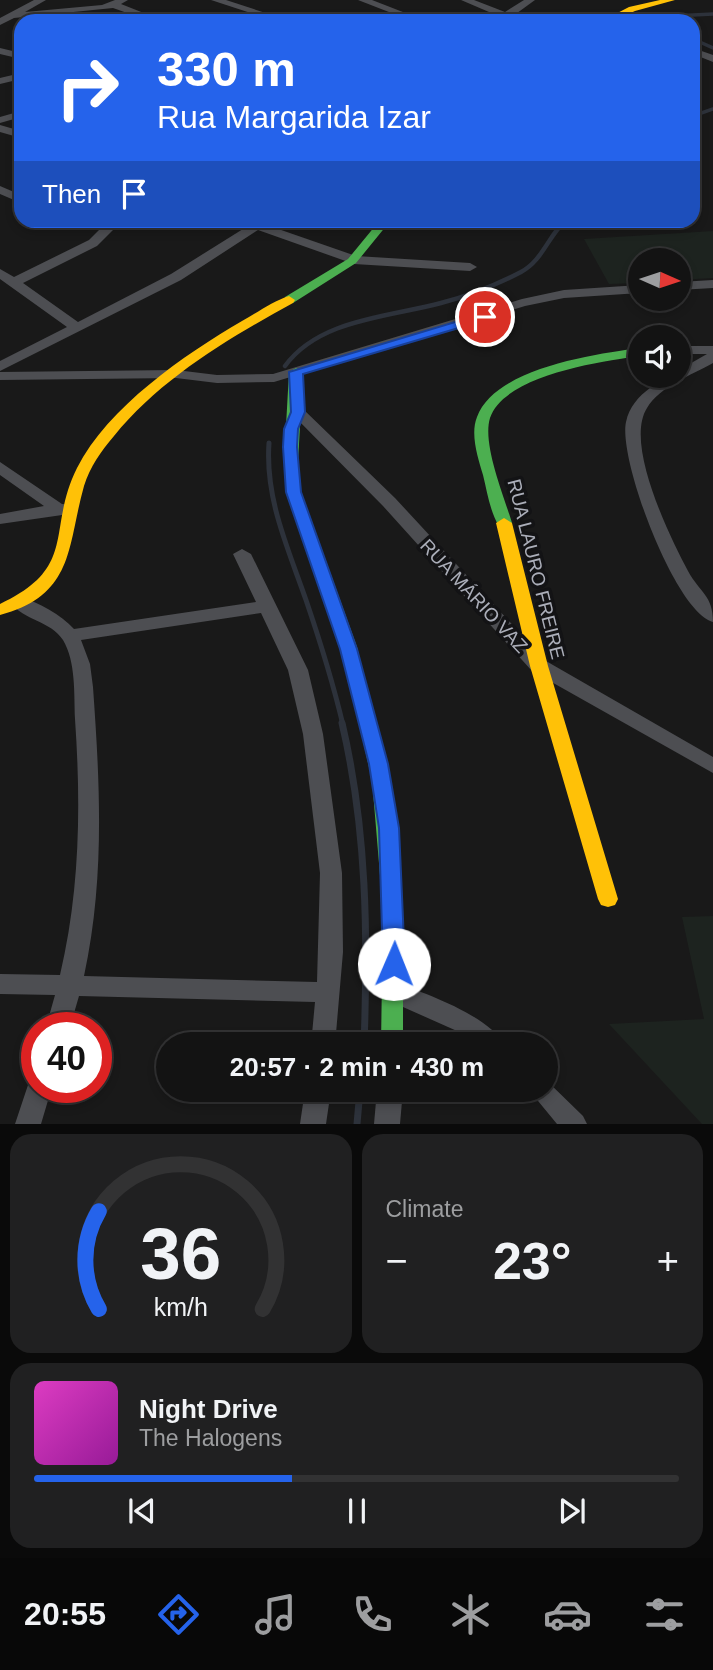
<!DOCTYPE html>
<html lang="en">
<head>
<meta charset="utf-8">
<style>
  :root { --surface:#131313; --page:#202021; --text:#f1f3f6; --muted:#9d9ea0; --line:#323233; --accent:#2563eb }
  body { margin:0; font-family:Helvetica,sans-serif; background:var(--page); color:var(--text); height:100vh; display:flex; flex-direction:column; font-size:26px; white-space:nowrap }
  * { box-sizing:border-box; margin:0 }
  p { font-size:23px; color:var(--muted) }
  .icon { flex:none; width:38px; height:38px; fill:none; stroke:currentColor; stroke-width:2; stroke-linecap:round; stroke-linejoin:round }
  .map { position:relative; height:1124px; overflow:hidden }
  .details { display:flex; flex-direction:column; gap:10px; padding:10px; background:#0a0a0a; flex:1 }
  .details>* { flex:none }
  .top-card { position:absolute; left:14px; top:14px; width:686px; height:214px; border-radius:21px; box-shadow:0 4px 10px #0003,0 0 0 2px var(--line); background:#2563eb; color:#fff; overflow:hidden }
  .needle { width:46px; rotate:93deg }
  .fabs { position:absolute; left:628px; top:248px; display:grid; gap:14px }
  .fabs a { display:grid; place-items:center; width:63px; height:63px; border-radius:50%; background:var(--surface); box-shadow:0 4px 10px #0003,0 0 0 2px var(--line); font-size:35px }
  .speed { position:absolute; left:21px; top:1012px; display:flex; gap:14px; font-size:35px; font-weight:700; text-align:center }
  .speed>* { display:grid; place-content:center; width:91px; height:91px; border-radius:50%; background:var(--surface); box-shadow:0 4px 10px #0003,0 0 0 2px var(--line); line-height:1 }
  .speed .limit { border:10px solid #d22; background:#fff; color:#111 }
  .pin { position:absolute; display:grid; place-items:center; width:60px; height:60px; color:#fff; margin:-30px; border:4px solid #fff; border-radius:50%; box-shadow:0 2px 7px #0007 }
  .me { position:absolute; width:77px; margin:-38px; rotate:1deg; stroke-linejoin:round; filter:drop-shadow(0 0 5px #0008) }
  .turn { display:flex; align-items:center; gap:24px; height:147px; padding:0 28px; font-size:32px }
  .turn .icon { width:91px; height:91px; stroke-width:2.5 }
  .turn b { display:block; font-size:49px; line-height:60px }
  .then { display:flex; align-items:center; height:66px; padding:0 28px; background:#0003; gap:14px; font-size:26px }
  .big { font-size:52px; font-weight:700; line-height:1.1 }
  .details .card { flex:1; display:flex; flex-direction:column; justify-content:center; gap:10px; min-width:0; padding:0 24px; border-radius:21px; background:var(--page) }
  .details .dial { align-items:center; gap:0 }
  .dial svg { height:182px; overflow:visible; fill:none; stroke:var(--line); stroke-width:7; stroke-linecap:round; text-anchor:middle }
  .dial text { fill:var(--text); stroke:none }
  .song { display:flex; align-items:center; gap:21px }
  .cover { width:84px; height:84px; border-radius:10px; background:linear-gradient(135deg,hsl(310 70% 55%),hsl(300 70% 35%)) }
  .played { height:7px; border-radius:4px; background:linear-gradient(90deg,var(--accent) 40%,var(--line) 40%) }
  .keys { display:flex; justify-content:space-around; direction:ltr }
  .heat { display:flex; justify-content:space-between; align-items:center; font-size:38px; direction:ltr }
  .details .tiles { flex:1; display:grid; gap:10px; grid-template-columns:1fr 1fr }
  .card:last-child { grid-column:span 2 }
  .trip { position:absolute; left:156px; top:1032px; width:402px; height:70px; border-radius:35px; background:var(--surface); box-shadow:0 4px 10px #0003,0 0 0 2px var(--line); font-weight:700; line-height:70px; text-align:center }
  .tabs { display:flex; height:112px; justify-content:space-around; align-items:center; background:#080808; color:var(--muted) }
  .tabs .icon { width:49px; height:49px }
  .tabs .active { color:var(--accent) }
  .tabs b { font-size:32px; color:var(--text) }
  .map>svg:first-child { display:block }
</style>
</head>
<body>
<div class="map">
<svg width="713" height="1124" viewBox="0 0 713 1124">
  <rect width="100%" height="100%" fill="#191919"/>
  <g fill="#1d231f">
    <path d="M713 231V278L679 280V261H640V283L609 284 584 239Z"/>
    <path d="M713 916V1124H702L609 1024 704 1019 682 917Z"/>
  </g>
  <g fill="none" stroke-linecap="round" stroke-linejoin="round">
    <g stroke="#2d323b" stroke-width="3.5">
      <path d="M658 21 673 16 713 14"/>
      <path d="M693 39 713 48"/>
      <path d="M693 116 713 109"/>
    </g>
    <path stroke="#2d323b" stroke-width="4.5" d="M285 366C319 319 389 317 441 303 468 296 496 285 521 272 543 260 548 236 566 220"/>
    <path stroke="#2d323b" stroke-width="5" d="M269 443C265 499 288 548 306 600 320 641 333 683 343 725"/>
    <g stroke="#2d323b" stroke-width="7">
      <path d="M342 723C367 829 368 937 364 1045"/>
      <path d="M357 1124 360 1090"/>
    </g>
    <g fill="#4d4e52" fill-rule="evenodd">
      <path d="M34 0H46L25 12 102 5 115 0H128L121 4 164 21H150L113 8 14 18 0 25V18Z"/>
      <path d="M211 0H226L290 21H275Z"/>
      <path d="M358 0H372L426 21H412Z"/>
      <path d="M461 0H474L505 12 524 0H535L513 16 523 21H510Z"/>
      <path d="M0 48 21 53V59L0 54Z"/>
      <path d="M693 48 713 55V62L693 54Z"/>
      <path d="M21 73V79L0 84V78Z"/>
      <path d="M21 111V117L0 123V117Z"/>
      <path d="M0 125 21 131V138L0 132Z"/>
      <path d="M0 186 21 195V203L0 194Z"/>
      <path d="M109 220H123L97 246 23 283 78 322 171 274 243 229 185 224 179 220 261 223 356 256 470 263 477 267 470 271 354 264 258 230 181 280 0 371V361L67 327 0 279V269L14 277 89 240Z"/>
      <path d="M713 280V288L679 290V282Z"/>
      <path d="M640 285V293L564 298 525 306 274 382 217 383 176 378 0 380V372L176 370 217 375 273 374 522 299 564 290Z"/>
      <path d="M679 346H713V363C692 375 660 386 647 408 624 444 670 537 688 571 700 593 713 595 713 622 675 612 618 459 626 422 629 407 639 396 650 388 660 380 667 376 679 376V370L707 354H679Z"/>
      <path d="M298 407 303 409 395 498 546 661 713 757V773L532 671 383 506 293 415 290 412Z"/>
      <path d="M0 462 62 504 75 505 77 509 69 514 0 524V514L44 506 0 475Z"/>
      <path d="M242 549 251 554 308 670 323 734 342 873 343 952 335 1045H311L315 1002 79 996 70 1027H46L55 995 0 994V974L60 975C80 890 81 806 75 719 74 694 76 662 63 640 51 621 23 620 11 603L20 597C39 602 61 615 74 629L256 602 233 554ZM261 613 288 670 303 734 320 873 317 982 84 976C105 879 100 785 93 687L90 664 81 640Z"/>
      <path d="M393 982C423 992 490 1016 504 1045H474L457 1031 385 999 381 992 385 985Z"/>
      <path d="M37 1076V1087H52L41 1124H15L30 1079Z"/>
      <path d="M546 1080 583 1116 587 1124H557L529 1090H546Z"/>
      <path d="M305 1090H331L326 1124H300Z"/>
      <path d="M377 1090H403L400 1124H374Z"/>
    </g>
    <g fill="#4caf50" fill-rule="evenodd">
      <path d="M380 220H391L356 263 293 303H285V297L348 259Z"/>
      <path d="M640 348V356C603 361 504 375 490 418 482 444 504 496 512 523L504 528 499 526C490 512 487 491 483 475 478 458 470 434 477 417 495 368 595 354 640 348Z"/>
      <path d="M296 368 303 372 298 462 301 492 357 647 390 780 403 911V1045H381L383 911 372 780 341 647 287 492 284 462 289 372Z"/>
    </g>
    <g fill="#ffc107" fill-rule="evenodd">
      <path d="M660 0H675L635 11 613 21H602L629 7Z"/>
      <path d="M289 296 295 300 293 303C229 338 161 378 114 436 101 451 90 467 84 486 67 546 75 595 0 615V604C79 567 46 530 77 468 108 407 184 355 242 321 257 313 273 301 289 296Z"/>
      <path d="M504 518 512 523 548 666 618 899 615 905 608 907 601 905 598 899 530 666 496 523Z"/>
    </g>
  </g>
  <path fill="#2563eb" stroke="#184099" stroke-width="2" d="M485 313 491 317 489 319 303 374 305 412 298 429 297 447 301 492 357 649 388 764 399 828 405 964 402 971 394 973 387 971 383 964 379 828 369 764 340 649 286 492 283 447 284 429 291 412 289 372Z"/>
  <g text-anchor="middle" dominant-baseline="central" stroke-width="7" stroke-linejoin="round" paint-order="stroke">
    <g font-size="19" fill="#abaeb9" stroke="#131315">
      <text transform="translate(536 569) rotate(76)">RUA LAURO FREIRE</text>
      <text transform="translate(474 596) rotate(47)">RUA MÁRIO VAZ</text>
    </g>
  </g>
</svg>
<div class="fabs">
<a><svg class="needle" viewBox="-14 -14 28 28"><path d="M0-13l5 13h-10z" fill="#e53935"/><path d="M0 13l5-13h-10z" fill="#9d9ea0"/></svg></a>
<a><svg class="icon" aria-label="sound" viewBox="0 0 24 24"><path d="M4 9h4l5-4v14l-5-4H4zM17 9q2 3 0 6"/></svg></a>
</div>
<div class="speed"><div class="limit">40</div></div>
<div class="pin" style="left:485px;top:317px;background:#d93025"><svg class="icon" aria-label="arrive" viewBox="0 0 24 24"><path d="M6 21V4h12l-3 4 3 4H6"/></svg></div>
<svg class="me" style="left:394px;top:964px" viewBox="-20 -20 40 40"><circle r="19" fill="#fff"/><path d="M0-13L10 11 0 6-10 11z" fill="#2563eb"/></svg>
<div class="trip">20:57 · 2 min · 430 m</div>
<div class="top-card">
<div class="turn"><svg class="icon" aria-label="right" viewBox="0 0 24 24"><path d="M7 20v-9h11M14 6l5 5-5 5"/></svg><div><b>330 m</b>Rua Margarida Izar</div></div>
<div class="then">Then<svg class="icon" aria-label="arrive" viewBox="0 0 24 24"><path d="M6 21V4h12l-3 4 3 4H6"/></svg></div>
</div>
</div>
<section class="details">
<div class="tiles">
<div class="card dial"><svg viewBox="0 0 100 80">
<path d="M14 69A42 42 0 1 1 86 69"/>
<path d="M14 69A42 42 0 0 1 14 26" stroke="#2563eb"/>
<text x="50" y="56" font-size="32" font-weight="700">36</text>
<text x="50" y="72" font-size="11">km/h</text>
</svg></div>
<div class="card"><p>Climate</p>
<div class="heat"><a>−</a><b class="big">23°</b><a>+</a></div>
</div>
<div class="card">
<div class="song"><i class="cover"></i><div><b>Night Drive</b><p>The Halogens</p></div></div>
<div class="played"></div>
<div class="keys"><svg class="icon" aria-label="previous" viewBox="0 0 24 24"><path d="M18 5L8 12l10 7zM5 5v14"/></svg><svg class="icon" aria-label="pause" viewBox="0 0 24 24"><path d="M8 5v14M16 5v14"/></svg><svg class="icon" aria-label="next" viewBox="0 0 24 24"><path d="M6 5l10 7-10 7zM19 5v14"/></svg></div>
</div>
</div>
</section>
<nav class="tabs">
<b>20:55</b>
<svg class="icon active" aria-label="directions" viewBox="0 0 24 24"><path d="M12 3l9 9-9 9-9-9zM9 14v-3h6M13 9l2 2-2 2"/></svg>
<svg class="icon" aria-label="music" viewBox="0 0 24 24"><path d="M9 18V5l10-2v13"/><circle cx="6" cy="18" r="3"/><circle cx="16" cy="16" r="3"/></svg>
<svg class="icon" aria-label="phone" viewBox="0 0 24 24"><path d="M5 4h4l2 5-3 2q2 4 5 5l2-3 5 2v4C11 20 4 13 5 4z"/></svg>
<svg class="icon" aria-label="climate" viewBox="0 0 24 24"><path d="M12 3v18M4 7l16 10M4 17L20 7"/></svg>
<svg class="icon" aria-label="car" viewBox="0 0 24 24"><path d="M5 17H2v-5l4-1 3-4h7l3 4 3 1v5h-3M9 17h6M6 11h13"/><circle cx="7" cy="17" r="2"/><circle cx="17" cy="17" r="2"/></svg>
<svg class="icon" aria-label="filters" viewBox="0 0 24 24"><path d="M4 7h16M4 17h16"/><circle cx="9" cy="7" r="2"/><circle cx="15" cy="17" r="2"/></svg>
</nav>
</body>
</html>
